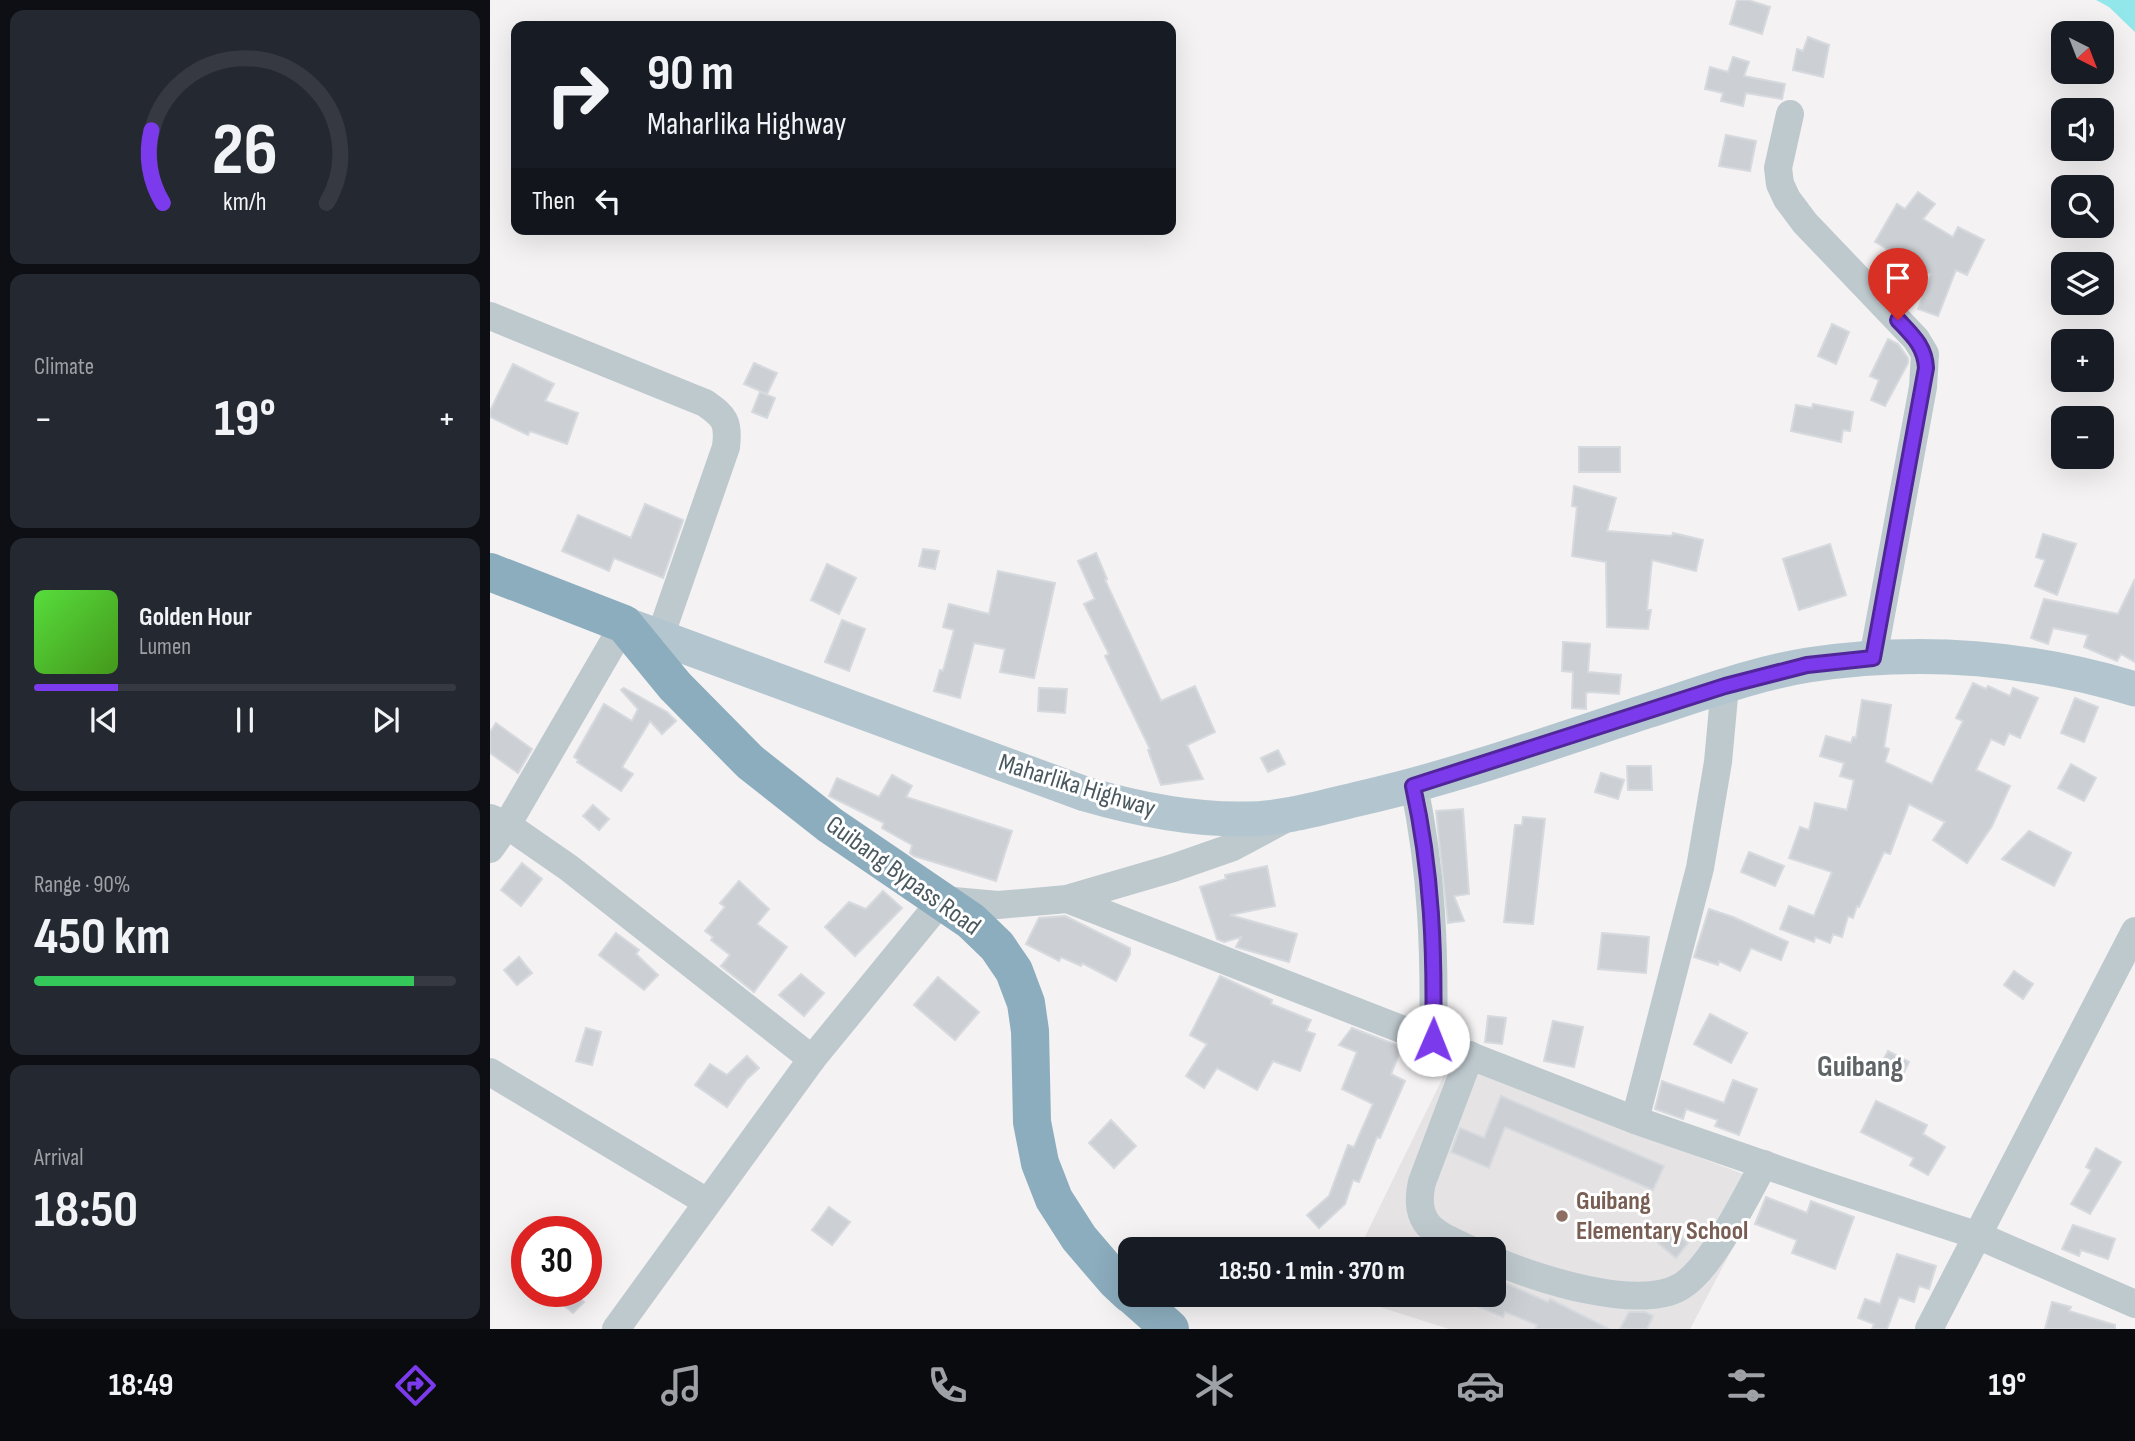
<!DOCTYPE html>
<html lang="en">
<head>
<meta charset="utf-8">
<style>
  :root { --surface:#171b24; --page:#242831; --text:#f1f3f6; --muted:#9ea1a6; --line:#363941; --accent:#7c3aed }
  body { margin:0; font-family:"Sofia Sans Condensed",sans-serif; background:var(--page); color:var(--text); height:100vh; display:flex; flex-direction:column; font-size:26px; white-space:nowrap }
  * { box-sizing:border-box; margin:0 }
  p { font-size:23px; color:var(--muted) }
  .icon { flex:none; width:38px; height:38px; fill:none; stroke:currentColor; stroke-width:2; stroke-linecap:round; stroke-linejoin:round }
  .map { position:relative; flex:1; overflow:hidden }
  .side { display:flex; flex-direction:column; gap:10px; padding:10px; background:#0d0f14; width:490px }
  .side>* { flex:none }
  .hud { position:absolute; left:21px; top:21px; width:665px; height:214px; border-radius:14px; box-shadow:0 7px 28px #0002; background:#171b24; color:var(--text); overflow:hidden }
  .needle { width:46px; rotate:138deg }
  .fabs { position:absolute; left:1561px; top:21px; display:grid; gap:14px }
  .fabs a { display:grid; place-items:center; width:63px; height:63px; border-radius:14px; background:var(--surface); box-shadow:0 7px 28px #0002; font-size:35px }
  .speed { position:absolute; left:21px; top:1216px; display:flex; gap:14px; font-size:35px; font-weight:700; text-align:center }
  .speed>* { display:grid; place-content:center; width:91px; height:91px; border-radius:50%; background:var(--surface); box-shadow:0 7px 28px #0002; line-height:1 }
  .speed .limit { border:10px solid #d22; background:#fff; color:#111 }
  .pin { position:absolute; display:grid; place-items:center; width:60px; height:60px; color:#fff; margin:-72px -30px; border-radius:50% 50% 50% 0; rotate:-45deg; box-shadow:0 0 7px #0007 }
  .pin .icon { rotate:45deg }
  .me { position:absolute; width:77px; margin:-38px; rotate:1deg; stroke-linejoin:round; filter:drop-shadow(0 0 5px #0008) }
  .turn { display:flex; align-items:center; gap:24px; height:147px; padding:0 21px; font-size:32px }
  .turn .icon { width:91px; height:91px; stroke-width:2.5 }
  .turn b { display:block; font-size:49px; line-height:60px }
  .then { display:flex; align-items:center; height:66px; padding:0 21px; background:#0003; gap:14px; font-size:26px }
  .big { font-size:52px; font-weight:700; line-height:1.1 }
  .side .widget { flex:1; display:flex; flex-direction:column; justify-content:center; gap:10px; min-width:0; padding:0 24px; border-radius:14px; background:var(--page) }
  .side .dial { align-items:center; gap:0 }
  .dial svg { height:182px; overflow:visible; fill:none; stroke:var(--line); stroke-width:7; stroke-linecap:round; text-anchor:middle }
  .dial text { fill:var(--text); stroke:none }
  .song { display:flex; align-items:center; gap:21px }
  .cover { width:84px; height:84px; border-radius:10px; background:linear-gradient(135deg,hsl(110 70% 55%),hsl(100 70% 35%)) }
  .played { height:7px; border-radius:4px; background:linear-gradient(90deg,var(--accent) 20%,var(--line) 20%) }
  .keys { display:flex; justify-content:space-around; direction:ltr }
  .heat { display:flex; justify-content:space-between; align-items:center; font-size:38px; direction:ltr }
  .charge { height:10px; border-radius:5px; background:linear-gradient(90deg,#34c759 90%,var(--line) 0) }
  .trip { position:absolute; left:628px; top:1237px; width:388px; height:70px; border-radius:14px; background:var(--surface); box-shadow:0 7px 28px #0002; font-weight:700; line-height:70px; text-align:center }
  .dock { display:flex; height:112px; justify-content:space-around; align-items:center; background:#090b0e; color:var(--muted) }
  .dock .icon { width:49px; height:49px }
  .dock .selected { color:var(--accent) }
  .dock b { font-size:32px; color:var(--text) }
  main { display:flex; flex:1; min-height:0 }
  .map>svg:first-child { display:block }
</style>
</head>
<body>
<main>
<section class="side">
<div class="widget dial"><svg viewBox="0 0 100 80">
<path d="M14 69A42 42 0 1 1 86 69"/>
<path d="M14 69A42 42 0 0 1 9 37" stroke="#7c3aed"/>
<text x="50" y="56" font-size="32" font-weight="700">26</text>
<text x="50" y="72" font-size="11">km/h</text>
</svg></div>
<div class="widget"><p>Climate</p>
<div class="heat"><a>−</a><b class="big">19°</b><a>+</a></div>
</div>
<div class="widget">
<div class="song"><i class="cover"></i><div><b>Golden Hour</b><p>Lumen</p></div></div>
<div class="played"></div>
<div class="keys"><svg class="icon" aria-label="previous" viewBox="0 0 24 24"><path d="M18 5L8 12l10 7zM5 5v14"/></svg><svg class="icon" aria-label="pause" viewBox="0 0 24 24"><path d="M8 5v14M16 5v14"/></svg><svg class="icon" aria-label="next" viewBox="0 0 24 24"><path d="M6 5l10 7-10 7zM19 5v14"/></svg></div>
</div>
<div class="widget"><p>Range · 90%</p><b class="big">450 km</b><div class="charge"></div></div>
<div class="widget"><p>Arrival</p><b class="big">18:50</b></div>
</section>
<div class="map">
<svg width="1645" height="1329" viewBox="0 0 1645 1329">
  <rect width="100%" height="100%" fill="#f4f2f3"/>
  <path fill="#e5e3e4" d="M960 1063 1277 1183 1200 1329H959L852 1295H1004V1250L869 1249Z"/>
  <path fill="#92e7ea" d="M1606 0H1645V32L1619 7Z"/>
  <g fill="#ccd0d4" stroke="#d6d9dd" stroke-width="2">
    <path d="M1247 0H1258L1280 7 1272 34 1240 24Z"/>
    <path d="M1318 37 1339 45 1333 77 1303 70 1307 49 1313 51Z"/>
    <path d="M1243 57 1259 62 1254 76 1295 84 1292 99 1256 93 1253 106 1231 101 1233 93 1215 89 1220 67 1238 72Z"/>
    <path d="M1236 135 1266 141 1260 171 1229 166Z"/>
    <path d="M1428 192 1445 204 1433 219 1463 237 1468 227 1494 240 1477 275 1466 270 1448 316 1428 309 1441 274 1385 242 1407 204 1415 209Z"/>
    <path d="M1342 324 1359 332 1346 364 1328 356Z"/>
    <path d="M1398 339 1408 344 1418 358V363L1395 406 1381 400 1389 380 1380 376Z"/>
    <path d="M264 363 287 373 277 394 254 384Z"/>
    <path d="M23 364 64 384 55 401 88 413 77 444 40 431 38 435 0 417V411Z"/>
    <path d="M270 392 285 398 277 418 262 412Z"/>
    <path d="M1323 404 1363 412 1360 431 1353 430 1351 442 1301 431 1306 405 1322 408Z"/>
    <rect x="1089" y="447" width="41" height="25"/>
    <path d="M1084 486 1126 498 1117 531 1182 536 1183 533 1213 540 1206 571 1162 560 1157 610H1161L1158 629 1117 627 1116 562 1082 556 1087 507 1082 506Z"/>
    <path d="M155 504 193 520 173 578 124 558 119 571 72 551 88 515 141 538Z"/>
    <path d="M1553 534 1586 544 1567 595 1545 586 1555 560 1546 557Z"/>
    <path d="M1340 544 1356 595 1309 610 1293 559Z"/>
    <path d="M433 549 449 551 445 569 429 566Z"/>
    <path d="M606 553 617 579 615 580 671 701 705 686 725 732 697 745 713 779 671 785 658 750 660 749 615 656 619 654 594 604 605 599 588 561Z"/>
    <path d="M337 564 366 578 349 614 321 600Z"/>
    <path d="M508 571 565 583 544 678 510 672 515 649 484 643 470 698 444 691 450 670 453 671 464 630 453 627 459 604 499 614Z"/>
    <path d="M1645 579V662L1631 654 1627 661 1594 647 1598 635 1563 628 1558 644 1541 638 1554 599 1628 614Z"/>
    <path d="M352 620 375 629 359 671 335 662Z"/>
    <path d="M1073 642 1100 644 1098 672 1131 675 1129 694 1100 692 1096 693V709L1082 708 1083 672 1072 671Z"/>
    <path d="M1483 683 1496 689 1498 686 1520 696 1523 688 1548 698 1530 738 1519 733 1514 745 1501 739 1486 770 1520 786 1502 826 1477 863 1443 840 1455 822 1419 804 1400 854 1394 852 1369 907 1367 906 1363 918 1358 916 1352 937 1343 934 1340 943 1325 937 1324 942 1290 929 1299 906 1324 916 1342 872 1299 858 1310 827 1319 830 1325 803 1357 810 1364 780 1350 776 1354 763 1330 756 1336 736 1361 743 1363 737 1366 738 1372 700 1401 705 1394 747 1399 749 1395 762 1442 784 1473 721 1466 718Z"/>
    <path d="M134 688 177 712 186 721 172 734 160 721 132 767 143 774 131 791 87 762 89 760 84 757 114 704 142 721 148 709 131 690Z"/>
    <path d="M549 688 577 689 575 713 548 711Z"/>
    <path d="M1585 698 1608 707 1594 742 1571 733Z"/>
    <path d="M6 723 42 749 28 773 0 753V732Z"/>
    <path d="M788 750 795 764 778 772 771 758Z"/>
    <path d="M1581 764 1606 778 1594 801 1568 788Z"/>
    <path d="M1137 766H1161L1162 790H1138Z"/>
    <path d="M1111 773 1134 780 1128 799 1105 792Z"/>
    <path d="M402 775 422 786 416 797 522 831 506 881 424 856 420 853 422 845 392 828 394 823 339 796 347 778 389 797Z"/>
    <path d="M103 805 119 819 109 830 93 816Z"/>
    <path d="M973 809 979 894 964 896 974 921 958 923 946 811Z"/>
    <path d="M1033 817 1055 819 1043 924 1014 922 1025 825H1032Z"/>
    <path d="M1539 831 1581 853 1564 886 1512 859Z"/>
    <path d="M1259 852 1294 866 1285 886 1251 872Z"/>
    <path d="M32 863 52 879 31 906 11 890Z"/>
    <path d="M777 866 785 906 740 915 807 934 799 962 746 947 751 937 734 942 727 939 710 887 736 879 735 875Z"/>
    <path d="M249 881 279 909 267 924 297 947 264 992 231 966 240 955 221 940 223 937 215 931 235 907 230 903Z"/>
    <path d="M393 891 412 908 365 956 335 927 359 902 376 909Z"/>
    <path d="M1219 909 1243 917 1298 942 1291 960 1261 948 1250 971 1229 961 1228 965 1204 957Z"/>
    <path d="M575 916 640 948V954L626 981 592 963 591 966 571 957 569 961 536 944 549 918Z"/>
    <path d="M126 933 149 950 146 954 168 975 154 990 109 955Z"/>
    <path d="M1112 933 1159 937 1156 973 1108 969Z"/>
    <path d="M29 957 42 973 27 985 14 970Z"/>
    <path d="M1524 971 1543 984 1533 999 1514 985Z"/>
    <path d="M311 974 334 993 314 1016 289 995Z"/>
    <path d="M730 976 782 1000 781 1004 821 1020 816 1031 825 1034 810 1071 783 1061 767 1090 727 1068 714 1088 696 1076 717 1044 700 1035Z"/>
    <path d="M448 977 489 1012 465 1040 424 1005Z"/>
    <path d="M1220 1014 1257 1033 1241 1063 1204 1044Z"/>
    <path d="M998 1016 1016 1018 1012 1044 995 1042Z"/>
    <path d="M1063 1021 1093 1027 1084 1067 1054 1061Z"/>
    <path d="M96 1028 111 1032 102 1065 86 1061Z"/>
    <path d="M862 1028 912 1047 901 1074 915 1081 890 1138 887 1137 869 1182 863 1180 855 1204 829 1228 817 1215 839 1196 858 1145 864 1147 883 1104 852 1089 867 1052 849 1045Z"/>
    <path d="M1398 1051 1419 1062 1410 1080 1389 1068Z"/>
    <path d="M257 1056 269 1068 257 1079 237 1107 205 1085 220 1064 237 1075Z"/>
    <path d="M1243 1080 1267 1089 1249 1135 1225 1126 1228 1120 1196 1109 1193 1119 1165 1109 1172 1081 1234 1103Z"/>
    <path d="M1011 1096 1174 1166 1163 1190 1015 1127 999 1168 961 1152 970 1128 994 1138Z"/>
    <path d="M1386 1101 1437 1125 1433 1134 1455 1147 1438 1175 1420 1165 1424 1158 1371 1132Z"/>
    <path d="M621 1120 646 1146 624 1168 599 1143Z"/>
    <path d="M1606 1148 1631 1162 1600 1214 1581 1204 1601 1170 1596 1167Z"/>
    <path d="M1276 1197 1317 1213 1321 1201 1364 1217 1345 1269 1302 1253 1307 1240 1265 1224Z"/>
    <path d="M339 1207 360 1222 342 1245 322 1230Z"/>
    <path d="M1583 1225 1625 1239 1618 1259 1591 1250 1589 1256 1572 1249Z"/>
    <path d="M1180 1228 1198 1243 1186 1258 1168 1243Z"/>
    <path d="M1407 1254 1446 1266 1439 1289 1429 1286 1424 1302 1409 1297 1397 1329H1382L1384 1324 1368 1318 1375 1299 1390 1304Z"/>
    <path d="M1004 1278 1058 1302 1060 1299 1119 1329H1045L1047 1325 1015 1312 1013 1317 961 1295H1004Z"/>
    <path d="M58 1292H83L94 1302 83 1313Z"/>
    <path d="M1562 1302 1581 1307 1579 1311 1625 1325V1329H1555Z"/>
    <path d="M1139 1312H1155L1163 1316 1157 1329H1130Z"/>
  </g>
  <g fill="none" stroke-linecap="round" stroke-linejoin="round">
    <g stroke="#bec9ce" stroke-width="28">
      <path d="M1300 114 1288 168 1290 184 1297 199 1315 223 1426 339 1435 354 1433 387 1383 658"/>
      <path d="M0 316 215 403C235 417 239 422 236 447L170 637"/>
      <path d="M924 786C942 872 945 953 943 1040"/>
      <path d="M0 818 17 825 79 868 322 1059"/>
      <path d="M0 849 17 825 134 624"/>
      <path d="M577 899 1145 1120 1333 1185 1489 1236 1645 1304"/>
      <path d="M980 1055 932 1182C922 1226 946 1234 981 1250"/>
      <path d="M0 1072 217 1202"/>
      <path d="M1145 1120 1210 868 1228 762 1235 686"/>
      <path d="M1004 1260C1046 1279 1148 1311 1190 1287 1221 1270 1256 1196 1274 1164"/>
      <path d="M126 1329 322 1059 452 900 508 905 577 899 683 868 743 847 797 818"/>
      <path d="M1439 1329 1645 931"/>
    </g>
    <path stroke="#b3c6cf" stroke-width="35" d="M134 624 595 794C647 809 701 820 755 819 795 819 833 807 872 798 968 776 1063 742 1157 711 1210 694 1263 674 1318 665 1428 648 1539 657 1645 689"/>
    <g stroke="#8cadbe" stroke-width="38">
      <path d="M0 572 134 624 185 686 260 762 340 825 481 921 507 946 524 971 536 1003 540 1031 542 1122 550 1163 564 1199 589 1238 625 1280 640 1294"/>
      <path d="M642 1295 680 1329"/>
    </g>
  </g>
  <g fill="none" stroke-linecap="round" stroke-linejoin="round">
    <defs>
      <path id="route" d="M943 1040C945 953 942 872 923 786L1235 686 1317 665 1383 658 1436 368C1435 346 1422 335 1408 320"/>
    </defs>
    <use href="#route" stroke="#51269a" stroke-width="18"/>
    <use href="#route" stroke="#7c3aed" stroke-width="12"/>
  </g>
  <circle fill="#8d6e63" stroke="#fff" stroke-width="2.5" cx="1072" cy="1216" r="7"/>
  <g text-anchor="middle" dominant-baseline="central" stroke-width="6" stroke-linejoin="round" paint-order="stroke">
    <g font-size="26" fill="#4a595f" stroke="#fff">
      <text transform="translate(587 786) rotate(17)">Maharlika Highway</text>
      <text transform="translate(413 876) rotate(36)">Guibang Bypass Road</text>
    </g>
    <g font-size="26" font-weight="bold" fill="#785e54" stroke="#fff" text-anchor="start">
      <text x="1086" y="1201">Guibang<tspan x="1086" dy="30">Elementary School</tspan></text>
    </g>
    <g font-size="30" font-weight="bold" fill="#5f6467" stroke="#fff">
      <text x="1370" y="1067">Guibang</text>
    </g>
  </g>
</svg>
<div class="fabs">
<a><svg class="needle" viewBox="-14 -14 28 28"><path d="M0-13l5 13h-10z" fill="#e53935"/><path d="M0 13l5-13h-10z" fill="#9ea1a6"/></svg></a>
<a><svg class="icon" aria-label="sound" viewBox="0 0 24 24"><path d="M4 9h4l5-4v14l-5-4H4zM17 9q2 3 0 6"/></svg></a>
<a><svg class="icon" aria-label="search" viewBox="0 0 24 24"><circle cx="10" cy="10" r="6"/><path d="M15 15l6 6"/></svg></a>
<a><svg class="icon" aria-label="layers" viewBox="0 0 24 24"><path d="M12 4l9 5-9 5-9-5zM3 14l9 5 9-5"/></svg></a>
<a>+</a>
<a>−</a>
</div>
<div class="speed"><div class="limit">30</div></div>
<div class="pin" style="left:1408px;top:320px;background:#d93025"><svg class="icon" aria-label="arrive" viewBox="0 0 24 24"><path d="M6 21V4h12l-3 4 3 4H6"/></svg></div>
<svg class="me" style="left:943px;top:1040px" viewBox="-20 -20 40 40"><circle r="19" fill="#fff"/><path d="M0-13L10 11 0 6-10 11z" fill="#7c3aed"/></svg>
<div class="trip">18:50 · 1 min · 370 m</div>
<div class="hud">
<div class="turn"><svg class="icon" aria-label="right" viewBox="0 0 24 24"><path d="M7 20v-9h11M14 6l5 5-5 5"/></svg><div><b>90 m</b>Maharlika Highway</div></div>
<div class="then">Then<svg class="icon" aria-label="left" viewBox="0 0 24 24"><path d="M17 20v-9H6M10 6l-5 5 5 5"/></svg></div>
</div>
</div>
</main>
<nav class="dock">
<b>18:49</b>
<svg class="icon selected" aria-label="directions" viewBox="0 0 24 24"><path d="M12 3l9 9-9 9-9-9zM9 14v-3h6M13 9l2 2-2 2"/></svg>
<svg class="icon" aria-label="music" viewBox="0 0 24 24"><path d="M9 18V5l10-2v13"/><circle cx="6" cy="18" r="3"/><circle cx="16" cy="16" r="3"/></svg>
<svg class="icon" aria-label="phone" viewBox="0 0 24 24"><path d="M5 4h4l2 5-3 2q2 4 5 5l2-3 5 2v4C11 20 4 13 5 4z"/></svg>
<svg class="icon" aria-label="climate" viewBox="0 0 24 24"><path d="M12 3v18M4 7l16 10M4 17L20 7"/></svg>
<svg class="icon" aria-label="car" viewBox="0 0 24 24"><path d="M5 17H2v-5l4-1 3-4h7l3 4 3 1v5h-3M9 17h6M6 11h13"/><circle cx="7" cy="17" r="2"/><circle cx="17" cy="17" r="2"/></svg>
<svg class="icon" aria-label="filters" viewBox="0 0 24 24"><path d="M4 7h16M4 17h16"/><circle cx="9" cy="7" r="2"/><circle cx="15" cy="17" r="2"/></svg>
<b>19°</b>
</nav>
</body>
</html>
